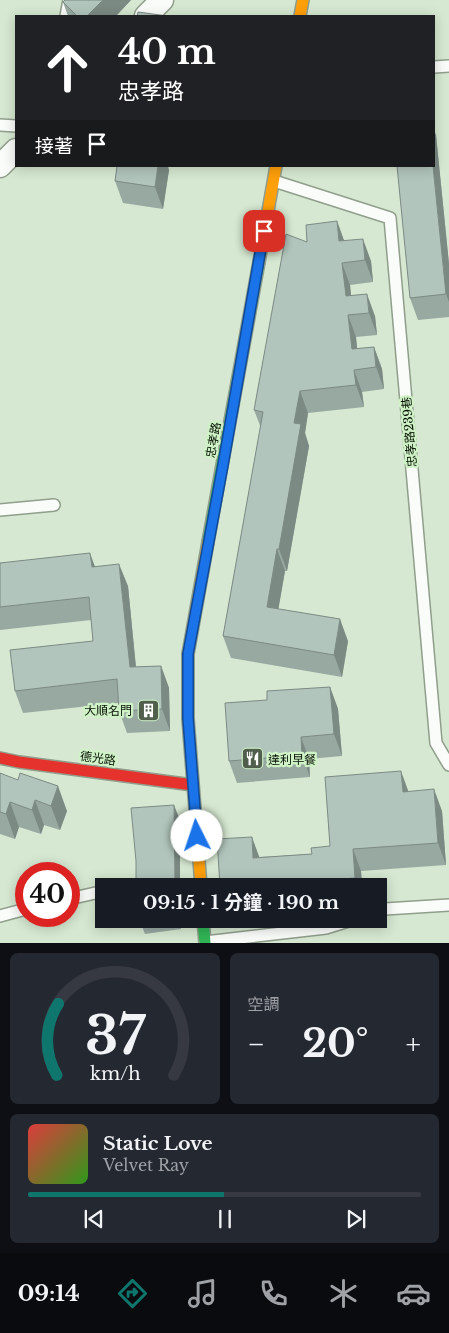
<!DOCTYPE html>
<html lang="zh-TW">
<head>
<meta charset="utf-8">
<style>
  :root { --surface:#171b24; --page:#242831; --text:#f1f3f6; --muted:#9ea1a6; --line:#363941; --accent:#0f766e }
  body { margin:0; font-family:"Libre Baskerville","Noto Sans TC",serif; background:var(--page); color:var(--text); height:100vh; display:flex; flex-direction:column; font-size:19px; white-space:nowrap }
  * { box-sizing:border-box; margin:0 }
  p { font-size:16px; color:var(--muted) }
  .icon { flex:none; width:28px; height:28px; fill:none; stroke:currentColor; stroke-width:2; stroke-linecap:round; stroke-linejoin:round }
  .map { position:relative; height:943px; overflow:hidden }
  .drawer { display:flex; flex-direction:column; gap:10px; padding:10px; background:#0d0f14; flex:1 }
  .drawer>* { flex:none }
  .hud { position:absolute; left:15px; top:15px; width:420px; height:152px; border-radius:0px; box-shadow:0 2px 12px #0003; background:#202124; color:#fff; overflow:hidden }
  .speed { position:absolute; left:15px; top:862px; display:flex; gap:10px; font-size:25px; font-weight:700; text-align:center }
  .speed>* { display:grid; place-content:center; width:65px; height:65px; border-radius:50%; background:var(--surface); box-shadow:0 2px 12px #0003; line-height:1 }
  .speed .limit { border:8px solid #d22; background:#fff; color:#111 }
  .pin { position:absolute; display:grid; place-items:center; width:42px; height:42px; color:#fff; margin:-21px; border-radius:10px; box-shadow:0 2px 8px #0006 }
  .me { position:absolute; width:55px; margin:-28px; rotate:356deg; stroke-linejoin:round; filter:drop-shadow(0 0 4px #0008) }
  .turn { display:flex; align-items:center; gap:18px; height:105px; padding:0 20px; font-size:22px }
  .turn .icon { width:65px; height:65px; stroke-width:2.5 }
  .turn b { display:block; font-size:35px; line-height:42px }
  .then { display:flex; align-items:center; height:48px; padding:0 20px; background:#0003; gap:10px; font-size:19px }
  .big { font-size:38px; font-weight:700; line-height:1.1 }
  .drawer .widget { flex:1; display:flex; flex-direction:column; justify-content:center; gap:8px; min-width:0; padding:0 18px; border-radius:8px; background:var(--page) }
  .drawer .dial { align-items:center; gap:0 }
  .dial svg { height:130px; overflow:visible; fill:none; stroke:var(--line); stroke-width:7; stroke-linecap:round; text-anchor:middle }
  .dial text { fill:var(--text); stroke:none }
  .song { display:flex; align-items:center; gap:15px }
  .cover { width:60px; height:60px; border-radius:8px; background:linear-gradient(135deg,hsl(0 70% 55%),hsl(110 70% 35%)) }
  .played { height:5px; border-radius:2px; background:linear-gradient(90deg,var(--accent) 50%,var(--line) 50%) }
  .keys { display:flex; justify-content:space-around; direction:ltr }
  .heat { display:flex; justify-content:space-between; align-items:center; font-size:28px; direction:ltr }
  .drawer .tiles { flex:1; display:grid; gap:10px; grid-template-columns:1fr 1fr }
  .widget:last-child { grid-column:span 2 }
  .trip { position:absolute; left:95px; top:878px; width:292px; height:50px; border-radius:0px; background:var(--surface); box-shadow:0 2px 12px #0003; font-weight:700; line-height:50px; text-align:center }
  .menu { display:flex; height:80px; justify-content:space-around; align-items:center; background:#090b0e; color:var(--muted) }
  .menu .icon { width:35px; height:35px }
  .menu .current { color:var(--accent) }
  .menu b { font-size:22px; color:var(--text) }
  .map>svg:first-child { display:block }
</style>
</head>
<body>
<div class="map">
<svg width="449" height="943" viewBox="0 0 449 943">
  <rect width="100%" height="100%" fill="#d6e8d1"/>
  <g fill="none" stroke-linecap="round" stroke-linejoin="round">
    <defs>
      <g id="lane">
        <path d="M66 16 69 0"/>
        <path d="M434 67 449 66"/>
        <path d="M0 125 16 126"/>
        <path d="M274 181 390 218 436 743 449 765"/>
        <path d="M0 510 54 505"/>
        <path d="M69 899 104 891"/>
        <path d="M379 911 385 909 449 905"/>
        <path d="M0 916 26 909"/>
        <path d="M205 942 326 928 355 919"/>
      </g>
      <g id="street">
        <path d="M146 16 162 0"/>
        <path d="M0 166 16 150"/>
      </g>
      <g id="fast">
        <path d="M208 542 259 262"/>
        <path d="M203 919 205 943"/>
      </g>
      <g id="slow">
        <path d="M300 16 303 0"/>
        <path d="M259 262 276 166"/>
        <path d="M201 886 188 719V654L208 542"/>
      </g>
      <path id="jam" d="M0 758 19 762 193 785"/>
    </defs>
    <use href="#lane" stroke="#909e8c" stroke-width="14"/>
    <use href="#street" stroke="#909e8c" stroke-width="25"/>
    <use href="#fast" stroke="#909e8c" stroke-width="14"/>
    <use href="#slow" stroke="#909e8c" stroke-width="14"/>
    <use href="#jam" stroke="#909e8c" stroke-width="14"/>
    <use href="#lane" stroke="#f9fcf8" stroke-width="11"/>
    <use href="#street" stroke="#f9fcf8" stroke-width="22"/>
    <use href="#fast" stroke="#30b455" stroke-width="11"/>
    <use href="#slow" stroke="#ff9f0a" stroke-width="11"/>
    <use href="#jam" stroke="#e5322d" stroke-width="11"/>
  </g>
  <g fill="#98a9a2">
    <path d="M131 0 116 16H68L63 2Z"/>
    <path d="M436 135 449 264V317L418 320 410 298Z"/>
    <path d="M169 170 163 209 123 203 115 181Z"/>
    <path d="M337 221 344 241 371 261 373 282 350 285 351 295 375 316 377 335 356 337 357 349 374 347 382 369 384 389 362 392 364 407 308 413 305 433 309 446 287 571H285L278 609 348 641 342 677 231 658 223 636 261 428 254 410 307 242Z"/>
    <path d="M0 563 95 567 128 586 136 667 161 666 169 688 170 731 127 733 119 711 118 703 23 713 15 691 93 641 91 620 0 630Z"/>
    <path d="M330 687 338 709 342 756 309 759 310 777 237 783 229 761 267 700Z"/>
    <path d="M0 773 67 811 60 830 44 825 41 834 19 827 15 839 0 834Z"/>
    <path d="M409 791 442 811 446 865 361 871 362 886H220L260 857 312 854 330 846Z"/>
    <path d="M139 919H181V929L145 934Z"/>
  </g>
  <g fill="#7c8a84">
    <path d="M103 0H131L116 16H87Z"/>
    <path d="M434 130 436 135 449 264V302L446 294 433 166Z"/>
    <path d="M158 166H168L169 170 163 209 155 187Z"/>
    <path d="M337 221 345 243 347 263 339 241Z"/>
    <path d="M363 239 371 261 373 282 365 260Z"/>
    <path d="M342 263 350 285 353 315 346 296Z"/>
    <path d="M367 294 375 316 377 335 369 313Z"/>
    <path d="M348 315 356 337 359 369 352 349Z"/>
    <path d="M374 347 382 369 384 389 376 367Z"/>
    <path d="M354 370 362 392 364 407 356 385Z"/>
    <path d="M300 391 308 413 305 433 309 446 287 571 279 549 294 423Z"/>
    <path d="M277 549 285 571 275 629 267 607Z"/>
    <path d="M90 553 98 575 92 567Z"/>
    <path d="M119 564 128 586 138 689 130 667Z"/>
    <path d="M340 619 348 641 342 677 334 655Z"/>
    <path d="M161 666 169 688 170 731 162 709Z"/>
    <path d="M330 687 338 709 342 756 334 734Z"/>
    <path d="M301 737 309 759 310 777 302 755Z"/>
    <path d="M401 771 409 793 403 792Z"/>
    <path d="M58 786 67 811 60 830 51 806Z"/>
    <path d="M434 789 442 811 446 865 438 843Z"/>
    <path d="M35 800 44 825 41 834 32 810Z"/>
    <path d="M10 802 19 827 15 839 6 814Z"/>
    <path d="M174 805 180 820V886H175Z"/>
    <path d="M252 837 260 859 253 858Z"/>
    <path d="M353 849 361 871 362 886H358L355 878Z"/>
    <path d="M177 919H181V929Z"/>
  </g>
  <g fill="#b1c5bc" stroke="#7c8a84">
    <path d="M65 0H103L87 16H77L63 2Z"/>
    <path d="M138 12 167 16H137Z"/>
    <path d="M117 166H158L155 187 115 181Z"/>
    <path d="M397 166H433L446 294 410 298Z"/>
    <path d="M337 221 339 241 363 239 365 260 342 263 346 296 367 294 369 313 348 315 352 349 374 347 376 367 354 370 356 385 300 391 294 423 301 424 279 549H277L267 607 340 619 334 655 223 636 263 412 254 410 286 234 307 242 306 225Z"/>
    <path d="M90 553 92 567 119 564 130 667 161 666 162 709 119 711 117 679 15 691 10 650 93 641 89 597 0 607V563Z"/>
    <path d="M330 687 334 734 301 737 302 755 229 761 225 703 267 700V691Z"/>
    <path d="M401 771 403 792 434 789 438 843 353 849 355 878 317 881 318 886H220L217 839 252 837 253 858 312 854 311 848 330 846 325 777Z"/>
    <path d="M0 773 18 780 20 773 58 786 51 806 35 800 32 810 10 802 6 814 0 812Z"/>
    <path d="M174 805 175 886H136V861L131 808Z"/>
  </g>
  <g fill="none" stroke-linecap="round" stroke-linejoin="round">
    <defs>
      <path id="route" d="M197 836 188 718V654L223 465 264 231"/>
    </defs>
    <use href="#route" stroke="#114b97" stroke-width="12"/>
    <use href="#route" stroke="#1a73e8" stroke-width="9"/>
  </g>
  <defs>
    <symbol id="building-square" viewBox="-11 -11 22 22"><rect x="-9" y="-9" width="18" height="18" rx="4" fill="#505e4c" stroke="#d0f2c7"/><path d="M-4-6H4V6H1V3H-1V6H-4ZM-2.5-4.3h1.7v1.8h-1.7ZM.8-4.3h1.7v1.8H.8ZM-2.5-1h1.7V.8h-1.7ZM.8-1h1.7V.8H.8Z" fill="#fff"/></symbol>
    <symbol id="restaurant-square" viewBox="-11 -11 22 22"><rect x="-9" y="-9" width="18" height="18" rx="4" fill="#505e4c" stroke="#d0f2c7"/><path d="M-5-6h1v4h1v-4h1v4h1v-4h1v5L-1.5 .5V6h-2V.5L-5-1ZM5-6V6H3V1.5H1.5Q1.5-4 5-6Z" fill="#fff"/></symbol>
  </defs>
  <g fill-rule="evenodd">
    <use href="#building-square" x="136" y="698" width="25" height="25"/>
    <use href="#restaurant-square" x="240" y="746" width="25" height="25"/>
  </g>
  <g text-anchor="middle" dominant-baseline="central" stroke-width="4.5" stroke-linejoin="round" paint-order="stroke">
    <g font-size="12" fill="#081305" stroke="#d0f2c7">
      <text transform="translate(409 432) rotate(-95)">忠孝路239巷</text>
      <text transform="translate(213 440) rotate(-80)">忠孝路</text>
      <text transform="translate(98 758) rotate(8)">德光路</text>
    </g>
    <g font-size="12" fill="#081305" stroke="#d0f2c7" text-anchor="end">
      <text x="132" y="710">大順名門</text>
      <text x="268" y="759" text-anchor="start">達利早餐</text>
    </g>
  </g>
</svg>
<div class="speed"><div class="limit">40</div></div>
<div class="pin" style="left:264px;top:231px;background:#d93025"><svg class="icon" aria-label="arrive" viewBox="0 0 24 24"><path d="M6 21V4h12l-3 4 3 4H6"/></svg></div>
<svg class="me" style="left:197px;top:836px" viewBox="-20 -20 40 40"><circle r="19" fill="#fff"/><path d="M0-13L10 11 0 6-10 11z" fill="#1a73e8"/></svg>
<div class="trip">09:15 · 1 分鐘 · 190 m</div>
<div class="hud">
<div class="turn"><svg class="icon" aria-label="ahead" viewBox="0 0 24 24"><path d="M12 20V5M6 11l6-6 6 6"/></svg><div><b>40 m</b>忠孝路</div></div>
<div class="then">接著<svg class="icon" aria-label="arrive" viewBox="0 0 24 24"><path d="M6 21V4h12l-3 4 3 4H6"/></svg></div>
</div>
</div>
<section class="drawer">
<div class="tiles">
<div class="widget dial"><svg viewBox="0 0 100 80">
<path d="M14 69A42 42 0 1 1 86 69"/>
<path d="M14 69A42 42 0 0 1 15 25" stroke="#0f766e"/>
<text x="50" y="56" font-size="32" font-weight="700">37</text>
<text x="50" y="72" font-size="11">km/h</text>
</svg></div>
<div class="widget"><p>空調</p>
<div class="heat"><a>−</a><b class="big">20°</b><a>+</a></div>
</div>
<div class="widget">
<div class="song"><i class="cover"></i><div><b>Static Love</b><p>Velvet Ray</p></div></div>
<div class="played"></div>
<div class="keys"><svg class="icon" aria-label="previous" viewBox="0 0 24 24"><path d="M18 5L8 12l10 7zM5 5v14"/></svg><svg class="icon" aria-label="pause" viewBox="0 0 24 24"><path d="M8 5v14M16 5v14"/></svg><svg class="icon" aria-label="next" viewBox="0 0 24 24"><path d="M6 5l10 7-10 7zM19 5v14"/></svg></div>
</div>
</div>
</section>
<nav class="menu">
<b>09:14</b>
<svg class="icon current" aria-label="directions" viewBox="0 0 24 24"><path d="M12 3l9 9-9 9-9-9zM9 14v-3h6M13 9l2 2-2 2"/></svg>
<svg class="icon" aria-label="music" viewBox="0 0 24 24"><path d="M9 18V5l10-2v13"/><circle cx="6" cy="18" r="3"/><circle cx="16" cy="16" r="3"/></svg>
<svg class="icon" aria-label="phone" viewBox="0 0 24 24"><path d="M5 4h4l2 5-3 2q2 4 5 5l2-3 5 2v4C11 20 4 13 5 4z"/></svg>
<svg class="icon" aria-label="climate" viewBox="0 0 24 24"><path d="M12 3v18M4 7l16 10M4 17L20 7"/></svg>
<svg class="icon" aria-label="car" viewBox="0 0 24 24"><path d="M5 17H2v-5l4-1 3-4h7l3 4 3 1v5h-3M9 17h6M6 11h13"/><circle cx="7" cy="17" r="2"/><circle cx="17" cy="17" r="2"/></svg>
</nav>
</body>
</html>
